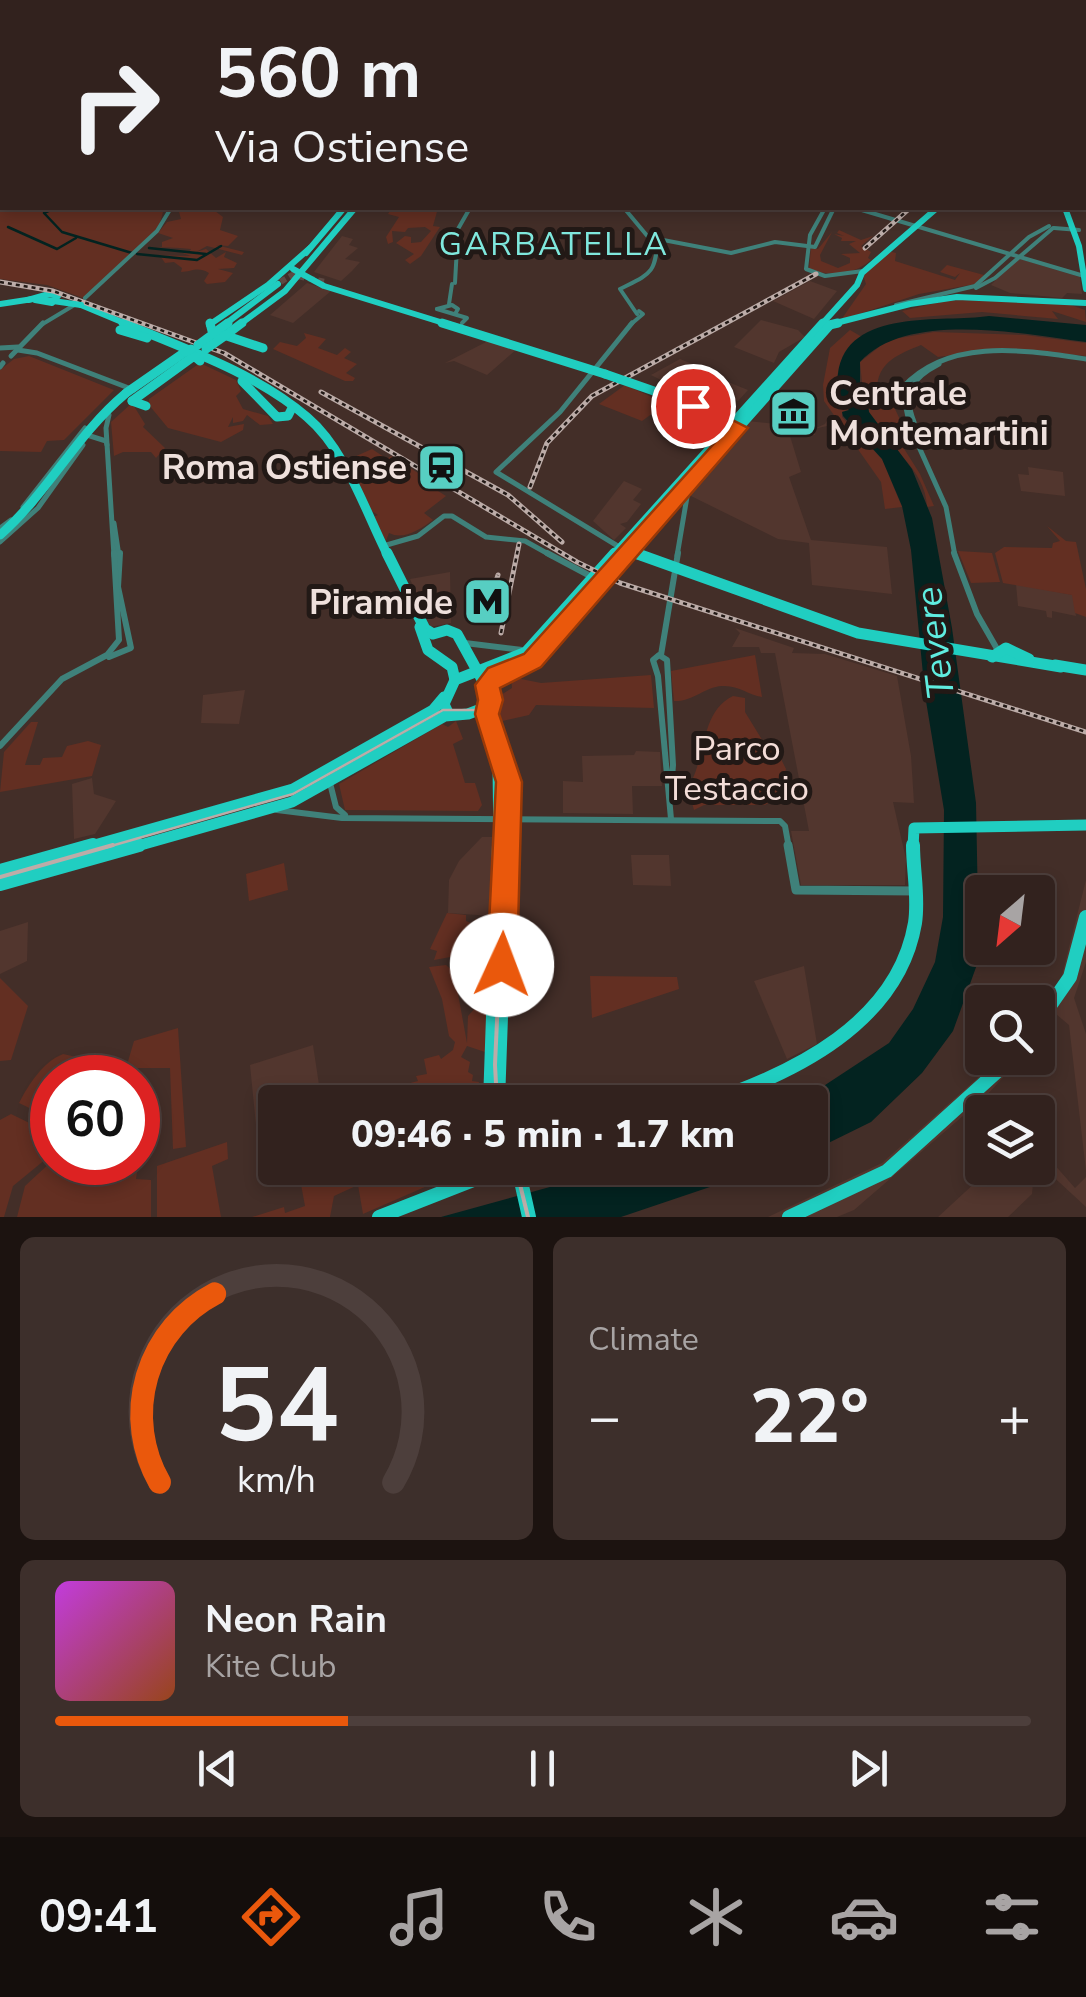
<!DOCTYPE html>
<html lang="en">
<head>
<meta charset="utf-8">
<style>
  :root { --surface:#32221e; --page:#3d2f2b; --text:#f1f3f6; --muted:#a8a4a4; --line:#4d3f3c; --accent:#ea580c }
  body { margin:0; font-family:"Nunito Sans",sans-serif; background:var(--page); color:var(--text); height:100vh; display:flex; flex-direction:column; font-size:38px; white-space:nowrap }
  * { box-sizing:border-box; margin:0 }
  p { font-size:32px; color:var(--muted) }
  .icon { flex:none; width:55px; height:55px; fill:none; stroke:currentColor; stroke-width:2; stroke-linecap:round; stroke-linejoin:round }
  .map { position:relative; height:1217px; overflow:hidden }
  .drawer { display:flex; flex-direction:column; gap:20px; padding:20px; background:#1c1310; flex:1 }
  .drawer>* { flex:none }
  .hud { position:absolute; left:0px; top:0px; width:1088px; height:210px; box-shadow:0 5px 15px #0003,0 0 0 2px var(--line); background:#32221e; color:var(--text); overflow:hidden }
  .needle { width:65px; rotate:208deg }
  .fabs { position:absolute; left:965px; top:875px; display:grid; gap:20px }
  .fabs a { display:grid; place-items:center; width:90px; height:90px; border-radius:10px; background:var(--surface); box-shadow:0 5px 15px #0003,0 0 0 2px var(--line); font-size:50px }
  .speed { position:absolute; left:30px; top:1055px; display:flex; gap:20px; font-size:50px; font-weight:700; text-align:center }
  .speed>* { display:grid; place-content:center; width:130px; height:130px; border-radius:50%; background:var(--surface); box-shadow:0 5px 15px #0003,0 0 0 2px var(--line); line-height:1 }
  .speed .limit { border:15px solid #d22; background:#fff; color:#111 }
  .pin { position:absolute; display:grid; place-items:center; width:85px; height:85px; color:#fff; margin:-42px; border:5px solid #fff; border-radius:50%; box-shadow:0 2px 10px #0007 }
  .me { position:absolute; width:110px; margin:-55px; rotate:2deg; stroke-linejoin:round; filter:drop-shadow(0 0 8px #0008) }
  .turn { display:flex; align-items:center; gap:35px; height:210px; padding:0 50px; font-size:45px }
  .turn .icon { width:130px; height:130px; stroke-width:2.5 }
  .turn b { display:block; font-size:70px; line-height:85px }
  .big { font-size:75px; font-weight:800; line-height:1.1 }
  .drawer .widget { flex:1; display:flex; flex-direction:column; justify-content:center; gap:15px; min-width:0; padding:0 35px; border-radius:15px; background:var(--page) }
  .drawer .dial { align-items:center; gap:0 }
  .dial svg { height:260px; overflow:visible; fill:none; stroke:var(--line); stroke-width:7; stroke-linecap:round; text-anchor:middle }
  .dial text { fill:var(--text); stroke:none }
  .song { display:flex; align-items:center; gap:30px }
  .cover { width:120px; height:120px; border-radius:15px; background:linear-gradient(135deg,hsl(290 70% 55%),hsl(20 70% 35%)) }
  .played { height:10px; border-radius:5px; background:linear-gradient(90deg,var(--accent) 30%,var(--line) 30%) }
  .keys { display:flex; justify-content:space-around; direction:ltr }
  .heat { display:flex; justify-content:space-between; align-items:center; font-size:55px; direction:ltr }
  .drawer .tiles { flex:1; display:grid; gap:20px; grid-template-columns:1fr 1fr }
  .widget:last-child { grid-column:span 2 }
  .trip { position:absolute; left:258px; top:1085px; width:570px; height:100px; border-radius:10px; background:var(--surface); box-shadow:0 5px 15px #0003,0 0 0 2px var(--line); font-weight:800; line-height:100px; text-align:center }
  .dock { display:flex; height:160px; justify-content:space-around; align-items:center; background:#140e0c; color:var(--muted) }
  .dock .icon { width:70px; height:70px }
  .dock .on { color:var(--accent) }
  .dock b { font-size:45px; color:var(--text) }
  .map>svg:first-child { display:block }
</style>
</head>
<body>
<div class="map">
<svg width="1086" height="1217" viewBox="0 0 1086 1217">
  <rect width="100%" height="100%" fill="#432e28"/>
  <g fill="#52362e">
    <path d="M342 236 353 239 349 245 358 248 345 259 360 262 352 271 341 281 314 272Z"/>
    <path d="M1017 258 1080 277 1082 294 1067 293 1062 298 1010 293 991 285Z"/>
    <path d="M810 281 837 291 814 319 773 301Z"/>
    <path d="M307 283 331 291 293 323 270 315Z"/>
    <path d="M761 320 798 330 805 337 779 352 774 363 734 347Z"/>
    <path d="M490 340 517 349 487 375 454 361 445 363Z"/>
    <path d="M680 359 700 367 698 370 748 390 738 401 691 382 683 391 651 375Z"/>
    <path d="M830 415 837 424 813 429 815 435 790 436 801 472 789 477 796 497 811 540 887 547 892 594 812 585 809 543 778 539 691 496 692 487 748 421 816 428 825 424Z"/>
    <path d="M1028 467 1063 472 1065 496 1021 491 1018 474 1029 475Z"/>
    <path d="M624 481 642 489 633 500 641 504 627 522 620 524 626 528 614 540 593 521Z"/>
    <path d="M450 572 451 623 430 627 410 579Z"/>
    <path d="M1016 584 1073 595 1076 616 1052 611V618L1047 617 1046 611 1018 606Z"/>
    <path d="M735 628 794 648 792 653 825 654 897 676 911 756 914 803 893 802 906 859 905 885H801L791 831H809L775 653H761L759 647H732L740 633Z"/>
    <path d="M245 690 239 724 201 723 203 695Z"/>
    <path d="M636 751 660 752 662 786H632L633 814 563 813V781L583 782 582 756 634 755Z"/>
    <path d="M92 778 94 794 116 801 95 834 74 839 72 784Z"/>
    <path d="M482 837H495L492 916 448 913 449 880 459 861Z"/>
    <path d="M631 855H669L671 886 633 885Z"/>
    <path d="M1086 880V962L1074 998 1086 1034V1171L1069 1025 1056 1014 1038 1036V1014L1061 979Z"/>
    <path d="M28 922 27 961 0 974V931Z"/>
    <path d="M804 966 817 1044 787 1059 754 981Z"/>
    <path d="M313 1045 321 1098 307 1102H275V1119L256 1125 250 1065Z"/>
    <path d="M1000 1058H1021L986 1096 854 1210 837 1217H768L882 1163Z"/>
    <path d="M1038 1146 1075 1188 1086 1177V1207L1046 1170 1033 1183 1032 1194 1008 1217H938L991 1168H1038Z"/>
  </g>
  <g fill="#632f22">
    <path d="M0 0 53 2H2V208H158L163 212 159 227 83 298 47 285 0 279Z"/>
    <path d="M172 208H211L223 217 220 230 238 236 228 246 216 245 244 252 242 255 207 246 196 252 206 249 216 258 226 252 224 257 237 263 234 268 218 269 233 273 225 282 207 284 204 281 209 273C197 266 192 272 181 272L182 268 174 262 165 263 161 257 144 255 191 256 174 250 189 252 191 249C175 247 164 248 144 247H162V242L173 238 158 233 167 222 181 219 179 212H169Z"/>
    <path d="M392 208H438L433 226 440 227 421 256 410 264 405 260 414 254 396 243 405 236 411 237V243L421 242 431 231 425 227 408 228 405 232 392 231 393 242 388 244 386 237 399 217 388 214Z"/>
    <path d="M839 230 861 240 873 236 861 246 871 252 868 258 871 260C854 275 830 277 809 269L811 248 818 249 832 232 820 255 821 261 838 268 850 263V258L841 254 860 253 849 244 856 241H841L842 238 834 234 844 236 837 233Z"/>
    <path d="M888 251 896 253 895 261 955 280 960 273 955 277 940 272 947 265 984 275 976 284 919 294 841 320 866 284 863 275Z"/>
    <path d="M983 299 1071 305 1085 310 1086 322 1052 311 1058 319 982 312 910 318 902 311 944 301Z"/>
    <path d="M850 330 862 337C839 352 826 389 849 410L842 412V417L882 459 902 507 885 509 881 482 824 401 823 385 830 348Z"/>
    <path d="M934 332 1025 335 1086 343V356L1005 348 938 357 921 345C899 354 876 362 877 392L894 394 895 409 903 426 891 428 920 474 934 506 927 507C926 468 885 446 870 414 862 397 862 380 860 362L888 340Z"/>
    <path d="M304 333 326 339 318 348 337 355 345 348 351 352 344 358 357 364 346 373 355 378 353 381H345L273 349 280 342 297 346 306 338Z"/>
    <path d="M29 356 114 390 64 440 47 441 41 452 0 451V370L14 359Z"/>
    <path d="M200 363 236 380 241 391 236 396 243 409 268 416 273 424 260 425 247 415 243 421 233 423V417L228 427 244 424 243 430 221 442 168 428 149 405V399Z"/>
    <path d="M625 385 654 398 657 410 642 421 599 404Z"/>
    <path d="M132 403 145 424 143 427 165 448 156 458 151 452H123L114 456 111 422Z"/>
    <path d="M372 449 387 459 391 456 442 488 438 491 446 496 424 513 433 520C418 531 403 540 389 533L386 541 373 517 378 515 370 510 345 461Z"/>
    <path d="M1047 526 1066 541 1076 542 1086 589V617L1075 613 1072 595 1003 583 995 553 1004 547 1052 548 1053 543 1060 541Z"/>
    <path d="M958 551 992 553 1000 582 971 583Z"/>
    <path d="M755 655 762 697C748 695 739 685 722 686 704 687 693 702 674 701L671 671Z"/>
    <path d="M651 675 654 708 536 705 529 715 498 722 493 707 496 700 492 690 501 695 512 688 511 677 541 683Z"/>
    <path d="M733 696 745 698V712L767 748 776 749 786 769C781 783 780 798 765 805H704L694 810 690 796 697 785 691 782C707 751 701 712 733 696Z"/>
    <path d="M456 721 463 739 453 744 465 783H475L482 805 478 811 345 810 339 784 442 724 448 727Z"/>
    <path d="M31 722H38L25 765H40L43 758 62 757 67 746 88 741 101 745 92 776 0 792 4 752Z"/>
    <path d="M284 863 288 890 249 901 246 874Z"/>
    <path d="M447 913 466 915V921L471 923 467 954 434 960 437 951 430 949Z"/>
    <path d="M475 919 485 921 484 951 489 953 488 1053 467 1046 461 1057 470 1062 468 1072 473 1075 472 1081 479 1082 474 1102H373L372 1093 418 1081 416 1076 427 1074 424 1059 439 1055 441 1059 453 1050 455 1042 449 1036 442 999 429 967 446 965 454 972 467 1043 468 1016 477 1006Z"/>
    <path d="M590 976 677 977 679 989 592 1018Z"/>
    <path d="M0 978 28 1006 11 1060 0 1061Z"/>
    <path d="M178 1028 186 1147 173 1149 170 1068H126L134 1041Z"/>
    <path d="M63 1054 117 1066 111 1077 52 1078V1119L19 1103C29 1084 43 1062 63 1054Z"/>
    <path d="M11 1114 52 1134V1154L13 1186 4 1217H0V1120Z"/>
    <path d="M227 1142 228 1159 212 1166 221 1217H157V1166Z"/>
    <path d="M52 1161 111 1163V1172L126 1168 137 1172 136 1179 151 1180V1217H17L25 1186Z"/>
    <path d="M298 1168H323L324 1173 332 1176 342 1168H382L384 1177 399 1168H451L434 1183 363 1214 358 1185 334 1196 330 1217H252L284 1207 285 1213 305 1206Z"/>
  </g>
  <g fill="#032320">
    <path d="M989 316 1086 325V342C1023 334 907 310 860 362V389L867 399 869 412 912 469 932 518 952 628 976 803 979 959 953 1031 922 1073 871 1122 810 1152V1102H791L816 1091 889 1043 913 1009 935 962 943 917 944 810 925 695 911 550 902 506 882 459 843 416 842 412 849 410C838 400 836 389 838 374 846 307 944 323 989 316Z"/>
    <path d="M619 1168H766L621 1217H441Z"/>
  </g>
  <g fill="none" stroke-linecap="round" stroke-linejoin="round">
    <g stroke="#032320" stroke-width="2.5">
      <path d="M430 0 434 2"/>
      <path d="M55 208 44 213 62 232 132 253"/>
      <path d="M8 227 57 249 76 238"/>
      <path d="M149 248 206 254"/>
      <path d="M137 254 197 260 221 246"/>
    </g>
    <path stroke="#5d4943" stroke-width="6" stroke-dasharray="6 4" stroke-linecap="butt" d="M272 287 292 275 326 282"/>
    <g stroke="#3f817a" stroke-width="4">
      <path d="M697 0 705 2"/>
      <path d="M1045 2 1049 0"/>
      <path d="M624 208 654 244"/>
      <path d="M825 208 810 235 806 269 825 276 863 271"/>
      <path d="M855 208 1084 276"/>
      <path d="M1054 228 1079 230"/>
      <path d="M658 239 731 253 775 242 815 247 834 208H840"/>
      <path d="M455 283 458 229 470 208"/>
      <path d="M976 288 995 278 1053 228"/>
      <path d="M85 298 157 231 171 208"/>
      <path d="M449 304 452 284"/>
      <path d="M896 305 975 286 1029 237 1049 226"/>
      <path d="M437 309 467 318 462 323"/>
      <path d="M437 309 452 305 458 309 455 314"/>
      <path d="M637 314 620 289C652 273 655 274 658 238"/>
      <path d="M41 325 81 301"/>
      <path d="M630 325 643 314 639 311"/>
    </g>
    <g stroke="#3f817a" stroke-width="5">
      <path d="M0 348 18 347"/>
      <path d="M18 350 37 353 134 390"/>
      <path d="M11 356 43 323"/>
      <path d="M0 367 3 363"/>
      <path d="M109 415 106 428 114 556"/>
      <path d="M914 422C902 392 912 378 939 364"/>
      <path d="M23 507 85 428 87 435 106 441 107 445"/>
      <path d="M114 523 119 556"/>
      <path d="M0 528 11 520"/>
      <path d="M0 542 38 508 83 445"/>
      <path d="M383 546 418 536 444 516H452L486 537 525 541 552 556"/>
      <path d="M621 548 496 472 560 412 632 323"/>
      <path d="M677 556 689 485"/>
      <path d="M955 556 946 507 910 427 902 388C948 337 1024 350 1086 359"/>
    </g>
    <g stroke="#3f817a" stroke-width="6">
      <path d="M547 553 592 577"/>
      <path d="M954 553 977 614 1000 654"/>
      <path d="M465 643 522 650"/>
      <path d="M661 655 678 553"/>
      <path d="M109 657 131 648 118 587 120 553"/>
      <path d="M0 746 62 679 107 655 119 640 114 553"/>
      <path d="M330 783 336 807 345 815"/>
      <path d="M670 801 673 765 667 660 659 655 653 660 658 676 671 819"/>
      <path d="M277 810 342 818 780 821 785 826 789 848"/>
    </g>
    <path stroke="#3f817a" stroke-width="9" d="M788 845 796 890 916 891"/>
    <g stroke="#20cec1" stroke-width="5">
      <path d="M949 0 963 2"/>
      <path d="M987 0 995 2"/>
      <path d="M227 2 234 0"/>
    </g>
    <g stroke="#20cec1" stroke-width="6">
      <path d="M1065 208 1079 246 1086 289"/>
      <path d="M306 253 344 208"/>
      <path d="M293 269 324 286 450 325"/>
      <path d="M28 300 49 294 58 296 52 303 35 300"/>
      <path d="M0 304 33 299"/>
      <path d="M81 305 129 325"/>
      <path d="M209 325 268 285 310 248"/>
      <path d="M224 325 278 284"/>
      <path d="M239 325 285 291 355 208"/>
      <path d="M821 325 857 285 862 273 937 208"/>
      <path d="M828 325 910 304 957 297 1086 303"/>
    </g>
    <g stroke="#20cec1" stroke-width="9">
      <path d="M123 323C183 348 258 374 307 417 346 450 365 511 388 556"/>
      <path d="M210 323 212 331 263 348"/>
      <path d="M442 323 605 374"/>
      <path d="M825 326 838 323"/>
      <path d="M133 329 120 330 147 338"/>
      <path d="M217 331 228 323"/>
      <path d="M226 335 242 323"/>
      <path d="M242 381 277 417 288 416 292 408"/>
      <path d="M126 393 185 352"/>
      <path d="M674 398 731 426"/>
      <path d="M132 401 194 356 200 361"/>
      <path d="M132 401 146 406"/>
      <path d="M0 535C48 493 76 435 125 394"/>
      <path d="M624 549 642 556"/>
      <path d="M613 556 823 323"/>
      <path d="M625 556 830 325"/>
    </g>
    <g stroke="#20cec1" stroke-width="11">
      <path d="M387 553 425 629 433 634 447 630 457 634 489 692 487 714 509 782 507 848"/>
      <path d="M635 553 858 633 1061 667"/>
      <path d="M420 627 428 650 452 667 455 680"/>
      <path d="M992 657 1006 648 1029 659"/>
      <path d="M1055 665 1086 670"/>
      <path d="M487 687 494 677 532 660 627 553"/>
      <path d="M449 715 444 704 455 680 526 652 615 553"/>
      <path d="M498 767 499 848"/>
      <path d="M84 848 293 789 433 710 444 697"/>
      <path d="M130 848 292 802 445 716 468 714 489 706"/>
      <path d="M913 848 914 828 1086 825"/>
    </g>
    <g stroke="#20cec1" stroke-width="14">
      <path d="M0 871 93 845"/>
      <path d="M0 884 139 845"/>
      <path d="M1038 1023 1070 977 1086 917"/>
      <path d="M490 1102 499 845"/>
      <path d="M498 1102 507 845"/>
      <path d="M708 1102C794 1073 898 1023 915 923 919 897 913 871 913 845"/>
      <path d="M518 1168 529 1217"/>
      <path d="M379 1217 504 1168"/>
      <path d="M789 1217 887 1171 1012 1058"/>
    </g>
    <g fill="#5ae7d9" fill-rule="evenodd">
      <rect x="1085" y="32" width="1" height="4"/>
      <path d="M1085 58H1086L1085 63Z"/>
    </g>
    <path stroke="#bcaca8" stroke-width="2.5" d="M104 848 293 794 443 710H478C504 753 506 798 505 848"/>
    <g stroke="#bcaca8" stroke-width="4">
      <path d="M0 877 113 845"/>
      <path d="M497 1102 495 1065 505 845"/>
      <path d="M516 1168 528 1217"/>
    </g>
    <defs>
      <g id="rail">
        <path d="M865 248 910 208"/>
        <path d="M0 282 53 291 224 353 577 562 620 583 1086 732"/>
        <path d="M321 392 508 495 562 542"/>
        <path d="M530 487 547 443 592 396 816 274"/>
        <path d="M483 621 498 575"/>
        <path d="M501 633 519 544"/>
      </g>
    </defs>
    <use href="#rail" stroke="#bcaca8" stroke-width="5"/>
    <use href="#rail" stroke="#221916" stroke-width="2.5" stroke-dasharray="4" stroke-linecap="butt"/>
    <path stroke="#20cec1" stroke-width="5" d="M968 1 977 2"/>
    <path stroke="#20cec1" stroke-width="6" d="M39 299 81 305"/>
    <g stroke="#20cec1" stroke-width="9">
      <path d="M198 345 217 331"/>
      <path d="M206 349 226 335"/>
      <path d="M185 352 191 349"/>
      <path d="M605 374 674 398"/>
    </g>
  </g>
  <path fill="#ea580c" stroke="#983908" stroke-width="2.5" d="M693 400 748 428 541 667 500 688 503 700 499 714 522 782 517 965 513 976 502 980 492 976 487 965 496 782 475 714 478 700 475 685 488 668 524 654 726 430 687 410 684 406Z"/>
  <defs>
    <symbol id="museum-square" viewBox="-11 -11 22 22"><rect x="-9" y="-9" width="18" height="18" rx="4" fill="#57cec2" stroke="#221916"/><path d="M0-6L6-3V-2H-6V-3ZM-5-1h2V3h-2ZM-1-1h2V3h-2ZM3-1h2V3H3ZM-6 4H6V6H-6Z" fill="#111"/></symbol>
    <symbol id="station-square" viewBox="-11 -11 22 22"><rect x="-9" y="-9" width="18" height="18" rx="4" fill="#57cec2" stroke="#221916"/><path d="M-3-6H3Q5-6 5-4V2Q5 4 3 4L4.5 6H3L1.5 4h-3L-3 6H-4.5L-3 4Q-5 4-5 2V-4Q-5-6-3-6ZM-3.5-4v3h7v-3ZM-3.5 1v1.5H-2V1ZM2 1v1.5H3.5V1Z" fill="#111"/></symbol>
    <symbol id="metro-square" viewBox="-11 -11 22 22"><rect x="-9" y="-9" width="18" height="18" rx="4" fill="#57cec2" stroke="#221916"/><path d="M-5.5 5V-5H-3L0 0L3-5H5.5V5H3V-.5L0 4L-3-.5V5Z" fill="#111"/></symbol>
  </defs>
  <g fill-rule="evenodd">
    <use href="#museum-square" x="766" y="386" width="55" height="55"/>
    <use href="#station-square" x="414" y="440" width="55" height="55"/>
    <use href="#metro-square" x="460" y="574" width="55" height="55"/>
  </g>
  <g text-anchor="middle" dominant-baseline="central" stroke-width="10" stroke-linejoin="round" paint-order="stroke">
    <g font-size="32" letter-spacing="2.5" fill="#7fe8dd" stroke="#221916">
      <text x="554" y="244">GARBATELLA</text>
    </g>
    <g font-size="35" font-weight="bold" fill="#eee0dc" stroke="#221916" text-anchor="end">
      <text x="829" y="393" text-anchor="start">Centrale<tspan x="829" dy="40">Montemartini</tspan></text>
      <text x="407" y="467">Roma Ostiense</text>
      <text x="453" y="602">Piramide</text>
    </g>
    <g font-size="35" fill="#f3ddd8" stroke="#221916">
      <text x="737" y="748">Parco<tspan x="737" dy="40">Testaccio</tspan></text>
    </g>
    <g font-size="38" font-style="italic" fill="#5fecdf" stroke="#221916">
      <text transform="translate(935 643) rotate(-97)">Tevere</text>
    </g>
  </g>
</svg>
<div class="fabs">
<a><svg class="needle" viewBox="-14 -14 28 28"><path d="M0-13l5 13h-10z" fill="#e53935"/><path d="M0 13l5-13h-10z" fill="#a8a4a4"/></svg></a>
<a><svg class="icon" aria-label="search" viewBox="0 0 24 24"><circle cx="10" cy="10" r="6"/><path d="M15 15l6 6"/></svg></a>
<a><svg class="icon" aria-label="layers" viewBox="0 0 24 24"><path d="M12 4l9 5-9 5-9-5zM3 14l9 5 9-5"/></svg></a>
</div>
<div class="speed"><div class="limit">60</div></div>
<div class="pin" style="left:693px;top:406px;background:#d93025"><svg class="icon" aria-label="arrive" viewBox="0 0 24 24"><path d="M6 21V4h12l-3 4 3 4H6"/></svg></div>
<svg class="me" style="left:502px;top:965px" viewBox="-20 -20 40 40"><circle r="19" fill="#fff"/><path d="M0-13L10 11 0 6-10 11z" fill="#ea580c"/></svg>
<div class="trip">09:46 · 5 min · 1.7 km</div>
<div class="hud">
<div class="turn"><svg class="icon" aria-label="right" viewBox="0 0 24 24"><path d="M7 20v-9h11M14 6l5 5-5 5"/></svg><div><b>560 m</b>Via Ostiense</div></div>
</div>
</div>
<section class="drawer">
<div class="tiles">
<div class="widget dial"><svg viewBox="0 0 100 80">
<path d="M14 69A42 42 0 1 1 86 69"/>
<path d="M14 69A42 42 0 0 1 31 11" stroke="#ea580c"/>
<text x="50" y="56" font-size="32" font-weight="700">54</text>
<text x="50" y="72" font-size="11">km/h</text>
</svg></div>
<div class="widget"><p>Climate</p>
<div class="heat"><a>−</a><b class="big">22°</b><a>+</a></div>
</div>
<div class="widget">
<div class="song"><i class="cover"></i><div><b>Neon Rain</b><p>Kite Club</p></div></div>
<div class="played"></div>
<div class="keys"><svg class="icon" aria-label="previous" viewBox="0 0 24 24"><path d="M18 5L8 12l10 7zM5 5v14"/></svg><svg class="icon" aria-label="pause" viewBox="0 0 24 24"><path d="M8 5v14M16 5v14"/></svg><svg class="icon" aria-label="next" viewBox="0 0 24 24"><path d="M6 5l10 7-10 7zM19 5v14"/></svg></div>
</div>
</div>
</section>
<nav class="dock">
<b>09:41</b>
<svg class="icon on" aria-label="directions" viewBox="0 0 24 24"><path d="M12 3l9 9-9 9-9-9zM9 14v-3h6M13 9l2 2-2 2"/></svg>
<svg class="icon" aria-label="music" viewBox="0 0 24 24"><path d="M9 18V5l10-2v13"/><circle cx="6" cy="18" r="3"/><circle cx="16" cy="16" r="3"/></svg>
<svg class="icon" aria-label="phone" viewBox="0 0 24 24"><path d="M5 4h4l2 5-3 2q2 4 5 5l2-3 5 2v4C11 20 4 13 5 4z"/></svg>
<svg class="icon" aria-label="climate" viewBox="0 0 24 24"><path d="M12 3v18M4 7l16 10M4 17L20 7"/></svg>
<svg class="icon" aria-label="car" viewBox="0 0 24 24"><path d="M5 17H2v-5l4-1 3-4h7l3 4 3 1v5h-3M9 17h6M6 11h13"/><circle cx="7" cy="17" r="2"/><circle cx="17" cy="17" r="2"/></svg>
<svg class="icon" aria-label="filters" viewBox="0 0 24 24"><path d="M4 7h16M4 17h16"/><circle cx="9" cy="7" r="2"/><circle cx="15" cy="17" r="2"/></svg>
</nav>
</body>
</html>
